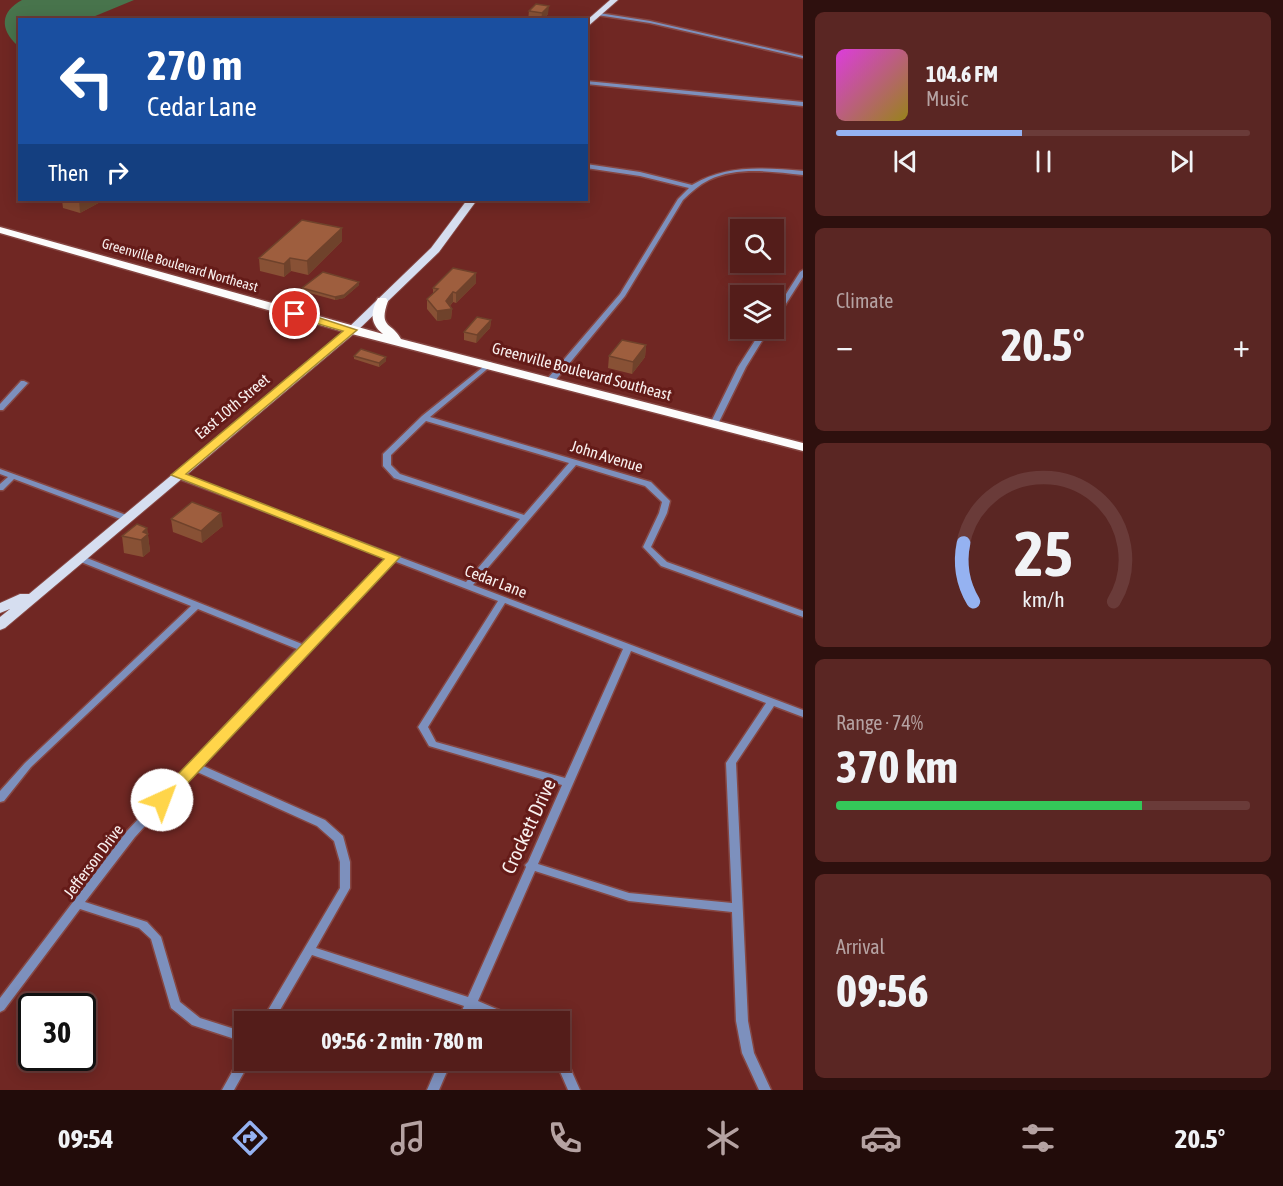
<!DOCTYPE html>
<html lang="en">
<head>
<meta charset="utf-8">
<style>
  :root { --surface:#541d1a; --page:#5a2623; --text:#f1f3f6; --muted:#b5a2a2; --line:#6a3b39; --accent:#95b2f1 }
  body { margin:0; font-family:"Asap Condensed",sans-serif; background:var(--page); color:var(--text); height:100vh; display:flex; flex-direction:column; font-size:22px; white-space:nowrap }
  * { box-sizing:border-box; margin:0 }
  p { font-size:20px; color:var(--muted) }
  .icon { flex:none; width:33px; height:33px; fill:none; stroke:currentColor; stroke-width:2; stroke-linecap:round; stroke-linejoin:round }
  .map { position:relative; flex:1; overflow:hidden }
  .panel { display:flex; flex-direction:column; gap:12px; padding:12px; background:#2e100e; width:480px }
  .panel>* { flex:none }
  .top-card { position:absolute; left:18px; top:18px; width:570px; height:183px; border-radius:0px; box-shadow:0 3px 15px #0003,0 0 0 2px var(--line); background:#1a4fa0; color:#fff; overflow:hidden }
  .controls { position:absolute; left:730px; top:219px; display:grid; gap:12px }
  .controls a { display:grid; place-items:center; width:54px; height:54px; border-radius:0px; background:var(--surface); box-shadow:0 3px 15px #0003,0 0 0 2px var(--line); font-size:30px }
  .speed { position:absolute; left:18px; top:993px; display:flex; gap:12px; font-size:30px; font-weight:700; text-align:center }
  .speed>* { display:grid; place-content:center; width:78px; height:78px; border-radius:50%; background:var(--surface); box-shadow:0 3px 15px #0003,0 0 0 2px var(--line); line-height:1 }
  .speed .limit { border:3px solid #111; border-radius:9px; background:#fff; color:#111 }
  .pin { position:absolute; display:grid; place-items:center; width:51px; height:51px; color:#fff; margin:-26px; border:3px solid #fff; border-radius:50%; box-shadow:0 2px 6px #0007 }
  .me { position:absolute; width:66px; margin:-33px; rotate:43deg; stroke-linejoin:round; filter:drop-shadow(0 0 4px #0008) }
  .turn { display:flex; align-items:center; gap:21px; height:126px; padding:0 30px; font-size:27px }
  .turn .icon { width:78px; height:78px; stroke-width:2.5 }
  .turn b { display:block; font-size:42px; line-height:51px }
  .then { display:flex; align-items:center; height:57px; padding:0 30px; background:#0003; gap:12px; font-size:22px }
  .big { font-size:45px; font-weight:700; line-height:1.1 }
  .panel .card { flex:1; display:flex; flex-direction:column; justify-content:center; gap:9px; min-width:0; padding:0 21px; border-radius:9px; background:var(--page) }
  .panel .dial { align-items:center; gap:0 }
  .dial svg { height:156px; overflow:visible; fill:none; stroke:var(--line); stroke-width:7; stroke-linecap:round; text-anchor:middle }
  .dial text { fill:var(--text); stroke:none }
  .song { display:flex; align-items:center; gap:18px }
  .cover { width:72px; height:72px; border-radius:9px; background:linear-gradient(135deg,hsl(300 70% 55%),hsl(50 70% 35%)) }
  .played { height:6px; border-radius:3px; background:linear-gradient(90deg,var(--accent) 45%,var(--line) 45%) }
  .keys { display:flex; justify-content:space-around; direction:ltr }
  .heat { display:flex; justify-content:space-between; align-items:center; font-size:33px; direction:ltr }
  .charge { height:9px; border-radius:4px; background:linear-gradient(90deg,#34c759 74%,var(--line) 0) }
  .trip { position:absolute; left:234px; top:1011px; width:336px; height:60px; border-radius:0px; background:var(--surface); box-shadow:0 3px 15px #0003,0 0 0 2px var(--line); font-weight:700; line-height:60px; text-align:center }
  .dock { display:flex; height:96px; justify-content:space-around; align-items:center; background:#220c0a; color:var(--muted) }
  .dock .icon { width:42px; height:42px }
  .dock .active { color:var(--accent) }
  .dock b { font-size:27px; color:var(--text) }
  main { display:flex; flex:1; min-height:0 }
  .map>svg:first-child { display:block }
</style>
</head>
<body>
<main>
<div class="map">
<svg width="803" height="1090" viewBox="0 0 803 1090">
  <rect width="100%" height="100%" fill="#702723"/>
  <path fill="#48744c" d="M22 0H134L88 19 20 20 19 44 17 45C0 29 0 12 22 0Z"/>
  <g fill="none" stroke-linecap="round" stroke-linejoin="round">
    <defs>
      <g id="street">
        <path d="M599 13 650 21 803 56V58L650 23 597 15V13Z"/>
        <path d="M586 81 803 102V106L586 84Z"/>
        <path d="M586 164 640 172 692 185C728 164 763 168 803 171V175C773 172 738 166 709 180 699 185 691 192 683 200L625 296 554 382H551L547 380 548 378 620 294 678 199 689 188 640 176 586 168Z"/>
        <path d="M803 270V277L777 318 774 320V313L800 272Z"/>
        <path d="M763 328H770L746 367 718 424 714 426H711L710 424 738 367Z"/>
        <path d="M490 362 492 363V365L430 417 651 482 670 501 667 513 651 547 667 562 803 611V617L661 566 643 547 659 513 662 502 645 486 576 465 473 585 803 710V717L774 706 736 763 748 1021 754 1053 771 1090H759L742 1053 736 1021 732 912 629 901 535 871 478 1001 520 1019 522 1022H503L474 1009 469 1022H457L464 1006 312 955 273 1022H261L340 888V862L334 841 317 826 195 771 135 837 85 902 147 922 161 937 180 1002 200 1018 244 1032V1042L192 1025 171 1008 151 939 139 928 80 909 4 1010 0 1012V998L127 831 297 649 198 609 31 767 4 801 0 802V791L25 763 191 606 76 560 75 558 76 556H82L302 644 387 558 174 477 173 475 177 473 466 582 520 519 394 478 383 466V454L422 416 488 363ZM426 421 569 463 524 515 400 474 391 465V455ZM394 561 498 601 418 727 429 746 562 785 528 862 525 865 526 867 468 997 316 948 350 888V862L343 836 325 820 201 765 306 650ZM505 603 623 649 565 778 436 742 428 727ZM631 651 766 703 726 763 732 903 629 893 538 864Z"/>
        <path d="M21 381H24L28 383 3 410H0V404Z"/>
        <path d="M0 469 129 516 130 518 126 520H123L14 479 3 490H0V484L8 477 0 474Z"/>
        <path d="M560 1053 564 1054 580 1090H568L555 1060H560Z"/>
        <path d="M244 1055V1060H251L234 1090H222L241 1056Z"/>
        <path d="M440 1060H452L439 1090H427Z"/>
      </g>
      <g id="primary">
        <path d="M610 0H618L586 28V21Z"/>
        <path d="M467 200H477L439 252 356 332 5 628 0 630V617L10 609 0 613V603L20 594H29L348 328 431 248Z"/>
      </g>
      <path id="highway" d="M0 227 383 334C370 324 370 312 378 298H386L388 301C378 329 392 322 401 339L803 443V451L348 333 0 233Z"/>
    </defs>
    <use href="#street" stroke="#864743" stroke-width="3"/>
    <use href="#primary" stroke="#864743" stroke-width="2"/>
    <use href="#highway" stroke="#864743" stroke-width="3"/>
    <use href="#street" fill="#7d90bd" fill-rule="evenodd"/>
    <use href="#primary" fill="#d6def0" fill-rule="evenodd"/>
    <use href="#highway" fill="#fcfcfc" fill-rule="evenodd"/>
  </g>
  <g fill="#885135">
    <path d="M529 11 548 14 543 20H528Z"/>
    <path d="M62 200H104L80 213 63 208Z"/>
    <path d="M342 228V241L308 275 291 271 284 277 260 271 259 258Z"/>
    <path d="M476 283 456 303 453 302 450 306 452 309 451 319 437 321 427 309V299L433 294V288Z"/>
    <path d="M359 285 344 298 335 300 302 291V288Z"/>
    <path d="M491 320 490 328 476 343 464 340V332Z"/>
    <path d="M646 345 645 357 632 374 608 368 609 356Z"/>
    <path d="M354 356 386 357V361L379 367 354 359Z"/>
    <path d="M171 519 223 526 202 543 173 532Z"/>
    <path d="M147 528 150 551 143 557 124 553 122 536Z"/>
  </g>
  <g fill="#6f422b">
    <path d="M549 6 548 14 543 20H541L542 13Z"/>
    <path d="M79 200H104L80 213Z"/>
    <path d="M342 228V241L308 275 307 261Z"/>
    <path d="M290 258 291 271 284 277V264Z"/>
    <path d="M476 273V283L456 303V293Z"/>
    <path d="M359 282V285L344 298 335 300V297Z"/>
    <path d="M453 292V302L446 310 452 309 451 319 437 321V311Z"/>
    <path d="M491 320 490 328 476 343 477 335Z"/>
    <path d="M646 345 645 357 632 374 633 362Z"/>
    <path d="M386 357V361L379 367V363Z"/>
    <path d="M221 513 223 526 202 543 201 531Z"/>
    <path d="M147 528 150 551 143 557 141 540 143 532Z"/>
  </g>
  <g fill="#9e5e3e" stroke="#6f422b" stroke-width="1.5">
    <path d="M536 4 549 6 542 13 529 11Z"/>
    <path d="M302 220 342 228 307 261 290 258 284 264 259 258Z"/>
    <path d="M453 268 476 273 456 293 453 292 446 301 452 309 437 311 427 299 438 289 433 288Z"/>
    <path d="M323 272 359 282 344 295 335 297 302 288Z"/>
    <path d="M477 317 491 320 477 335 464 332Z"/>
    <path d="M622 340 646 345 633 362 609 356Z"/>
    <path d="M361 349 386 357 379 363 354 356Z"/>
    <path d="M192 502 221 513 201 531 171 519Z"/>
    <path d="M137 524 147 528 143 532 148 534 141 540 122 536Z"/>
  </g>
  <path fill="#ffd54a" stroke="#a68a30" stroke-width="1.5" d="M295 310 357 330 186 474 400 557 168 804 162 806 154 800 157 796 384 559 171 475 343 331 291 316V311Z"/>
  <g text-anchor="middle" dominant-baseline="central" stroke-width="6" stroke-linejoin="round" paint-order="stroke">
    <g font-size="14" fill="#f8efee" stroke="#641b18">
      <text transform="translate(180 265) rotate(16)">Greenville Boulevard Northeast</text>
    </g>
    <g font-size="16" fill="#f8efee" stroke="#641b18">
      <text transform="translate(582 371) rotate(15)">Greenville Boulevard Southeast</text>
      <text transform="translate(232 406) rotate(-40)">East 10th Street</text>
      <text transform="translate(607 456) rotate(17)">John Avenue</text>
      <text transform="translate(496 581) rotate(21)">Cedar Lane</text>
      <text transform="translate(93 861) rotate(-53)">Jefferson Drive</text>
    </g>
    <g font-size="20" fill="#f8efee" stroke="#641b18">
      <text transform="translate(528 826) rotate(-65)">Crockett Drive</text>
    </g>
  </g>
</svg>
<div class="controls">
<a><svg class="icon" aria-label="search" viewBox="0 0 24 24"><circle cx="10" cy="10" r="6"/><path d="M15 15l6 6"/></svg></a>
<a><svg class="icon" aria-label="layers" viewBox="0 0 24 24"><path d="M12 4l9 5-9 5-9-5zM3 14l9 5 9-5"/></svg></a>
</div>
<div class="speed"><div class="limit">30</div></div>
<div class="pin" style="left:295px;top:314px;background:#d93025"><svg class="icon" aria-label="arrive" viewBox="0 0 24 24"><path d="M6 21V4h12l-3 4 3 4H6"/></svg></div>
<svg class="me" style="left:162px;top:800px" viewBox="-20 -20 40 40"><circle r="19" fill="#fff"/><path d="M0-13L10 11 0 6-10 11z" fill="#ffd54a"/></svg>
<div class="trip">09:56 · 2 min · 780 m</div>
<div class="top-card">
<div class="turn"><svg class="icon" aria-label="left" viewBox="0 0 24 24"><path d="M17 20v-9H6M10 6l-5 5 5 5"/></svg><div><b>270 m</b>Cedar Lane</div></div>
<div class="then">Then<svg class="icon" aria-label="right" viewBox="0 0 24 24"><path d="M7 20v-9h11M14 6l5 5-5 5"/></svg></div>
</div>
</div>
<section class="panel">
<div class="card">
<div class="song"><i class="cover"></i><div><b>104.6 FM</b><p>Music</p></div></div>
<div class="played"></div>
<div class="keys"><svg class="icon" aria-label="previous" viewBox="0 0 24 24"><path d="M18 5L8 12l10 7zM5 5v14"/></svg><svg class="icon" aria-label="pause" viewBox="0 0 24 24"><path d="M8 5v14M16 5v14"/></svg><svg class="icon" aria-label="next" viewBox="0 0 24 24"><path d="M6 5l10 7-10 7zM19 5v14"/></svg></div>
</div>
<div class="card"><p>Climate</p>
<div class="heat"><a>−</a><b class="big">20.5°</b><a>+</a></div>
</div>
<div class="card dial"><svg viewBox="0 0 100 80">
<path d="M14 69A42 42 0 1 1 86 69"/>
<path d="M14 69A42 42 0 0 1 9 39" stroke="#95b2f1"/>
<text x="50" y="56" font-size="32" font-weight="700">25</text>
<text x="50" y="72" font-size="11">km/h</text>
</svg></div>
<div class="card"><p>Range · 74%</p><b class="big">370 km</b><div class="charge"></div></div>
<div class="card"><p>Arrival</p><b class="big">09:56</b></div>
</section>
</main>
<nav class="dock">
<b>09:54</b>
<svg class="icon active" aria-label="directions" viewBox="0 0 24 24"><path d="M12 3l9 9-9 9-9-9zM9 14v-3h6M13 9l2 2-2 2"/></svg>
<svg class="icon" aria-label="music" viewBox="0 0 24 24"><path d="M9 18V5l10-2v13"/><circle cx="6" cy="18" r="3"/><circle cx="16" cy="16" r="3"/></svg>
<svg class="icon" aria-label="phone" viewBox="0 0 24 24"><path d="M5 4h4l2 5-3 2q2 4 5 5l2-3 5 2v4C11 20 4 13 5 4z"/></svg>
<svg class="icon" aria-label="climate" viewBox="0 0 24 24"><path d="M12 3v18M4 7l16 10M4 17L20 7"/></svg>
<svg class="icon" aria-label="car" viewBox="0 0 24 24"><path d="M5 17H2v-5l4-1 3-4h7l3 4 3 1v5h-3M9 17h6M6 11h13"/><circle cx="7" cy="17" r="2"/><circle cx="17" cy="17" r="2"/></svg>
<svg class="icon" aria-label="filters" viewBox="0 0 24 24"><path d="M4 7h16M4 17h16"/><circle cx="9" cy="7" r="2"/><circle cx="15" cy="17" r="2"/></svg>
<b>20.5°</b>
</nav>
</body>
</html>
